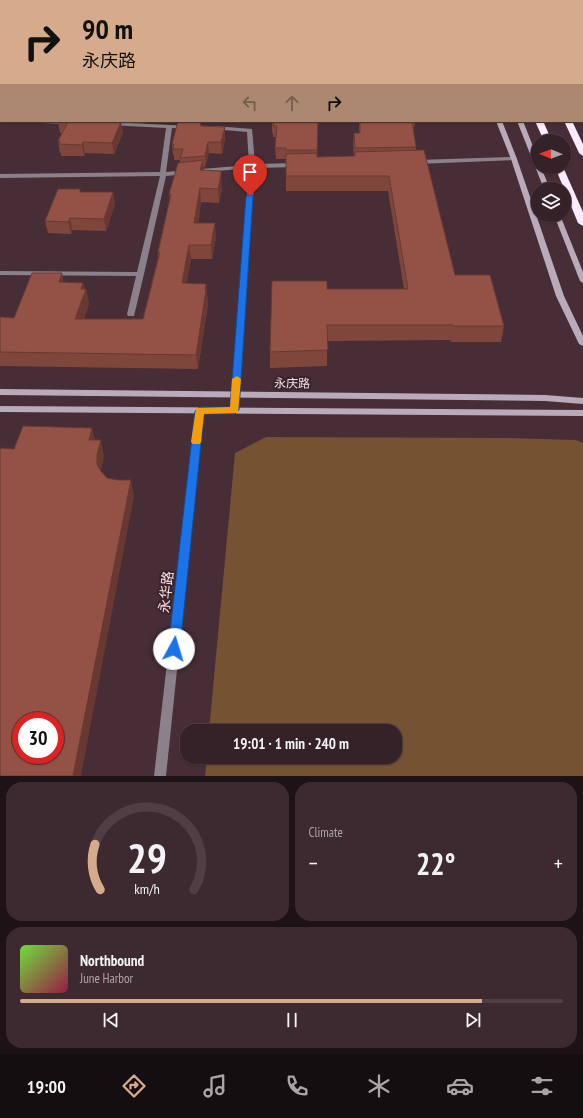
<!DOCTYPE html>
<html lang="en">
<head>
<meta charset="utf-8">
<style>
  :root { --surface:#352228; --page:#3d2a30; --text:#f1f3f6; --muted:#aaa4a8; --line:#4f3f45; --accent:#d6ab8b }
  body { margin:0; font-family:"PT Sans Narrow","Noto Sans SC",sans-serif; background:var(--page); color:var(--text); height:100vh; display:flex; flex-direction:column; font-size:15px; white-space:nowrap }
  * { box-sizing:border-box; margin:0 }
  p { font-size:13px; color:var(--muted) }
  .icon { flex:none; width:22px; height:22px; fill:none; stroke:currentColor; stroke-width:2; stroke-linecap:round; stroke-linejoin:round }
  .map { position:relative; height:776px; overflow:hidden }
  .drawer { display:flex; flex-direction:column; gap:6px; padding:6px; background:#1d1316; flex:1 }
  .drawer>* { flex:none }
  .top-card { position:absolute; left:0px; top:0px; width:583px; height:122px; box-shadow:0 1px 3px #0004,0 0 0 1px var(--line); background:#d6ab8b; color:#111; overflow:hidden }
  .needle { width:26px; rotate:271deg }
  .controls { position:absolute; left:531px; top:134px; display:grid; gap:8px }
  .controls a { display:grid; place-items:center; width:40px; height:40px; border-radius:50%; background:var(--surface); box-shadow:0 1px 3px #0004,0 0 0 1px var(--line); font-size:20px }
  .speed { position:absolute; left:12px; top:712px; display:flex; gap:8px; font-size:20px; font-weight:700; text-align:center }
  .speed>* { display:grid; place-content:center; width:52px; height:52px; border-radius:50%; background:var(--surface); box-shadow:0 1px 3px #0004,0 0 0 1px var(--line); line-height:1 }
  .speed .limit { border:6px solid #d22; background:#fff; color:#111 }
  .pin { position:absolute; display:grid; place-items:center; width:34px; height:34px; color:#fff; margin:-41px -17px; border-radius:50% 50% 50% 0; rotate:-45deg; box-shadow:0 0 4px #0007 }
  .pin .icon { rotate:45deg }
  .me { position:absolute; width:44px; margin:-22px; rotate:6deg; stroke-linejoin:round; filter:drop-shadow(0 0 3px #0008) }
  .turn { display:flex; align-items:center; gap:14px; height:84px; padding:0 16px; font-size:18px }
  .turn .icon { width:52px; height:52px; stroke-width:2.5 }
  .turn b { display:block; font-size:28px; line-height:34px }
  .lanes { display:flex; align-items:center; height:38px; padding:0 16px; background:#0003; justify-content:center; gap:20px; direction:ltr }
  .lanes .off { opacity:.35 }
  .big { font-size:30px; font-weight:800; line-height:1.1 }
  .drawer .tile { flex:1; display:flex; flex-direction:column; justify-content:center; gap:6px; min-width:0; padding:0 14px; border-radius:16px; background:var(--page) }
  .drawer .dial { align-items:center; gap:0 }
  .dial svg { height:104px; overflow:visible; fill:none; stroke:var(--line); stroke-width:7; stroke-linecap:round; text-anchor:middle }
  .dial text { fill:var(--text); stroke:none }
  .song { display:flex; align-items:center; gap:12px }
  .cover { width:48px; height:48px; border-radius:6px; background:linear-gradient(135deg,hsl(100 70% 55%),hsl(340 70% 35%)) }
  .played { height:4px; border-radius:2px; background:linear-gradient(90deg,var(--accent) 85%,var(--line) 85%) }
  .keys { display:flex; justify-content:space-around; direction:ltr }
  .heat { display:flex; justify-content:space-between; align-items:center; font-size:22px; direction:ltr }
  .drawer .tiles { flex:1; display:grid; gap:6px; grid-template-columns:1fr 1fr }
  .tile:last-child { grid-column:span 2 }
  .trip { position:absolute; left:180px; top:724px; width:222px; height:40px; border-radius:16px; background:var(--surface); box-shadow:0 1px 3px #0004,0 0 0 1px var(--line); font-weight:800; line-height:40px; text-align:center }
  .menu { display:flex; height:64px; justify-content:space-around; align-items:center; background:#150e10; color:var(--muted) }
  .menu .icon { width:28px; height:28px }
  .menu .on { color:var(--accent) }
  .menu b { font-size:18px; color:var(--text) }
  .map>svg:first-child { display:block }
</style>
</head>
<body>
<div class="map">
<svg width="583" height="776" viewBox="0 0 583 776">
  <rect width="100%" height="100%" fill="#472d36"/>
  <g fill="#745232">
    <path d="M0 0H447L454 1H1V25Z"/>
    <path d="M266 437 508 438 576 440 583 443V776H205L207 757H395V731H209L235 453Z"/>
  </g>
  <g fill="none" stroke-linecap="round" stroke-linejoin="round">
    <g fill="#8a818b" fill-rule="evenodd">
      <path d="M39 121H69L70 122 67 124 42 123Z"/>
      <path d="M111 122 189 126 190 127 187 129 172 128 166 172 249 165 247 132 213 129V127L215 126 252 129 255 164 296 163 299 165 296 167 255 168 239 410 238 412 235 413 231 410 249 168 166 176 144 274 134 316H128L127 314 136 276 0 275V271L137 272 160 176 0 178V174L160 172 166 128 109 125V123Z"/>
      <path d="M514 157 516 158V160L417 164 414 162 417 160Z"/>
      <path d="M200 408 204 411 166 776H154L196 411Z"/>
    </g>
    <g fill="#baabbb" fill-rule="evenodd">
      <rect x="450" y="0" width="4" height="1"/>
      <rect x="471" y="0" width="4" height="1"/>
      <path d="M525 0H529L530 1H526Z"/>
      <rect x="542" y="0" width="4" height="1"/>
      <rect x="582" y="70" width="1" height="4"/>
      <path d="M582 105 583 106V111L582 110Z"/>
      <path d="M496 121H502L517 159 564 296 583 336V346L579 344 556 296 511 159Z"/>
      <path d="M517 121H523L538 159V167H541L550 189H544Z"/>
      <path d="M554 215H560L583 272V283L580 281Z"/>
      <path d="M0 389 545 395 583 398V404L545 401 0 395Z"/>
      <path d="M0 406 583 410V416L0 412Z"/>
    </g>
    <g fill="#fdebfe" fill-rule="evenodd">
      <rect x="485" y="0" width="6" height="1"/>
      <rect x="508" y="0" width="6" height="1"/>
      <path d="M535 121H543L552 141H544Z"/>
      <path d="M564 121H572L583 144V156L579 153Z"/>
      <path d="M555 167H563L583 212V226L578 223Z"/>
    </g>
  </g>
  <g fill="#7f473c">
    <path d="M295 0H363V1H327Z"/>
    <path d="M103 121 123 133 114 154 85 153 84 156H61V153H60L58 141 62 133H60L58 122Z"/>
    <path d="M201 121V126H202L225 127V138L222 154 209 153 205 167H203L204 171 222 188 219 203 201 202 198 223 216 237 212 259H191L186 283 206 284 208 304 198 369 0 366V317L14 318 64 282 83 283 85 289H86L89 303 84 319H143L158 257V252L170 199 169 194 180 163V160H174V155H173L172 144Z"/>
    <path d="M272 121H318L317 157 354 156 353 144 354 133H359V121H415L414 127H413L416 147V151L455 275 504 326 501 342H451L450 340 327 341V366L270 368V352L327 289H404L388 191H286V159H276L275 148 276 137H273V133H272Z"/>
    <path d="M81 192H113L115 204 106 231 72 230 71 234 48 233 45 221Z"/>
  </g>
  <g fill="#683931">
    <path d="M1 84V97L0 99V85Z"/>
    <path d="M121 122 123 133 114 154 112 143Z"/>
    <path d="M225 127V138L222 154 221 142Z"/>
    <path d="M83 142 85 153 84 156 82 145Z"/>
    <path d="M208 142 209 153 205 167V156Z"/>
    <path d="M203 160 204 174 200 170Z"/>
    <path d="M221 171 222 188 219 203 218 189Z"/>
    <path d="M200 188 201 202 195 237 194 223Z"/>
    <path d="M113 192 115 204 106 231 104 219Z"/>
    <path d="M70 218 72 230 71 234 68 222Z"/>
    <path d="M215 223 216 237 212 259 211 245Z"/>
    <path d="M189 245 191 259 184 298 182 283Z"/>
    <path d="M62 273 65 288 59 282Z"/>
    <path d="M83 283 85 291 86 289 89 303 79 333 75 319 81 289Z"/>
    <path d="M206 284 208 304 198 369 196 355Z"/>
    <path d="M92 428 96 444 89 440Z"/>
    <path d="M101 440 104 456 101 471V480L97 464V455Z"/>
    <path d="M131 480 134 496 81 776H73Z"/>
  </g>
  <g fill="#945246" stroke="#683931" fill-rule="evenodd">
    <path d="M1 19V84L0 85V20Z"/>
    <path d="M58 121H100L121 122 112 143 83 142 82 145 59 144 60 141H58L68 122H58Z"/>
    <path d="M178 121H201L200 125 202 126 225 127 221 142H208L205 156 180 158 183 149H173L174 144H172Z"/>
    <path d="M272 121H318L317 150H286V148H275L277 126H273L274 122H272Z"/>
    <path d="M360 121H412L416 147 355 148 354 133H360Z"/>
    <path d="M424 150 455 275H490L504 326H453V325H327L328 350 270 352 272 281H327V289H408L389 176H286V154L317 153V157L355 156V152Z"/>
    <path d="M203 160 200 170 221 171V174L218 189 200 188 194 223H215L212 239 211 245H189L182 283 206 284 205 290H206L196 355 0 352V317L14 318 32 273H62L59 282 83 283 81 289H86L75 319H143L160 252H158L171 194H169L178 163Z"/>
    <path d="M58 189H80V192H113L104 219 70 218 68 222 45 221Z"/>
    <path d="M23 426 92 428 89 440H101L97 455V464L100 470 107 478 118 480H131L73 776H0V448L14 449ZM21 721H55V755H21Z"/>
  </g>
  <path fill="#1a73e8" stroke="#114b97" d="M250 194 253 196 239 410 235 414H204L180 649 178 653 174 654 170 653 168 649 195 411 200 407H230L246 196Z"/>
  <path fill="#f59e0b" d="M237 376 241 379 238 413 204 414 201 442 200 444H193L191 442 196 408 230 407 232 379Z"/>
  <g text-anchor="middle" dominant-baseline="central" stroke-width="4" stroke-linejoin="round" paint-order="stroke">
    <g font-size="12" fill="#f2e1e6" stroke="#3c232c">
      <text transform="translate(292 383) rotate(1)">永庆路</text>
    </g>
    <g font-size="14" fill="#f2e1e6" stroke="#3c232c">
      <text transform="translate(166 592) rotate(-84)">永华路</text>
    </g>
  </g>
</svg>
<div class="controls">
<a><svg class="needle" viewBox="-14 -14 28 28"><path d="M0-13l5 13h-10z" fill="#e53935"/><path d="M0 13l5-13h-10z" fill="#aaa4a8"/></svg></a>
<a><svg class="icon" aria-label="layers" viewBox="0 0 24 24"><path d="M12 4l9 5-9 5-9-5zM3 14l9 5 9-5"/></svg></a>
</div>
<div class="speed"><div class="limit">30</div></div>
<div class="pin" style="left:250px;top:196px;background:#d93025"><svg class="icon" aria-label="arrive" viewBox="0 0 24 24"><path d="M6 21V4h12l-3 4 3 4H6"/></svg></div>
<svg class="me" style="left:174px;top:649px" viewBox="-20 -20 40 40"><circle r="19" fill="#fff"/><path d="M0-13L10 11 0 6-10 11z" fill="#1a73e8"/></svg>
<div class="trip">19:01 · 1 min · 240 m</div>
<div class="top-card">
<div class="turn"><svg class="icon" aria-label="right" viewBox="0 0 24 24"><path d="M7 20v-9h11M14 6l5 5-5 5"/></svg><div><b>90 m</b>永庆路</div></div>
<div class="lanes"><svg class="icon off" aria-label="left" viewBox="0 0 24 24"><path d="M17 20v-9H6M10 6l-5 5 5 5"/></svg><svg class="icon off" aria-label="ahead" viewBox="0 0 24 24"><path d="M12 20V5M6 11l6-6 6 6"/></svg><svg class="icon" aria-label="right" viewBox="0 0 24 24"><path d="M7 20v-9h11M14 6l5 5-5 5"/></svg></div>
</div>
</div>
<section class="drawer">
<div class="tiles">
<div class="tile dial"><svg viewBox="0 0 100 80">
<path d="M14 69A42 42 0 1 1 86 69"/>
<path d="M14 69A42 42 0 0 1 10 34" stroke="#d6ab8b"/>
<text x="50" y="56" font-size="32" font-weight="700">29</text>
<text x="50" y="72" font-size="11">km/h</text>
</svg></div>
<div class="tile"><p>Climate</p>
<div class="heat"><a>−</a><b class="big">22°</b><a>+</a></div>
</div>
<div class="tile">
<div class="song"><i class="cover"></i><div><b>Northbound</b><p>June Harbor</p></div></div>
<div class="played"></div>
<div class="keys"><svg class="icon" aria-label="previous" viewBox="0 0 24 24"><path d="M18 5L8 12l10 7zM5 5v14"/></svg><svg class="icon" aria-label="pause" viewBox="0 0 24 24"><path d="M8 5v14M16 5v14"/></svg><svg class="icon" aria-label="next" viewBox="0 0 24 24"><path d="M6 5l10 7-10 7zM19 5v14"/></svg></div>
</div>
</div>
</section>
<nav class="menu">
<b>19:00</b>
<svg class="icon on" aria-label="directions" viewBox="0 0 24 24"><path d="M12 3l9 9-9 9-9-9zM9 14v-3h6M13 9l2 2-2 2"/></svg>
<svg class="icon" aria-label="music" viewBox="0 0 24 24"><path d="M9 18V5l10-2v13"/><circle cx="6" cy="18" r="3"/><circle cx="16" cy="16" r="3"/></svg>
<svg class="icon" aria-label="phone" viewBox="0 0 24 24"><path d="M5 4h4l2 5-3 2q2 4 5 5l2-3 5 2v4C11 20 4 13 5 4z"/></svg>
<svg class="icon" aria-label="climate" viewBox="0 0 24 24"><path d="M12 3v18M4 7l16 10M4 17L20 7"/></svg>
<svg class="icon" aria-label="car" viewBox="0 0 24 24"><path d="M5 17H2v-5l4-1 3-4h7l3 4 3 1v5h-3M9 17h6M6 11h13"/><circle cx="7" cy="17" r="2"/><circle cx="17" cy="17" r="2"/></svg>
<svg class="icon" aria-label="filters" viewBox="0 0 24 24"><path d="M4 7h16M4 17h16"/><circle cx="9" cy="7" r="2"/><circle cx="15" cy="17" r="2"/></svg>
</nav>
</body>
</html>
